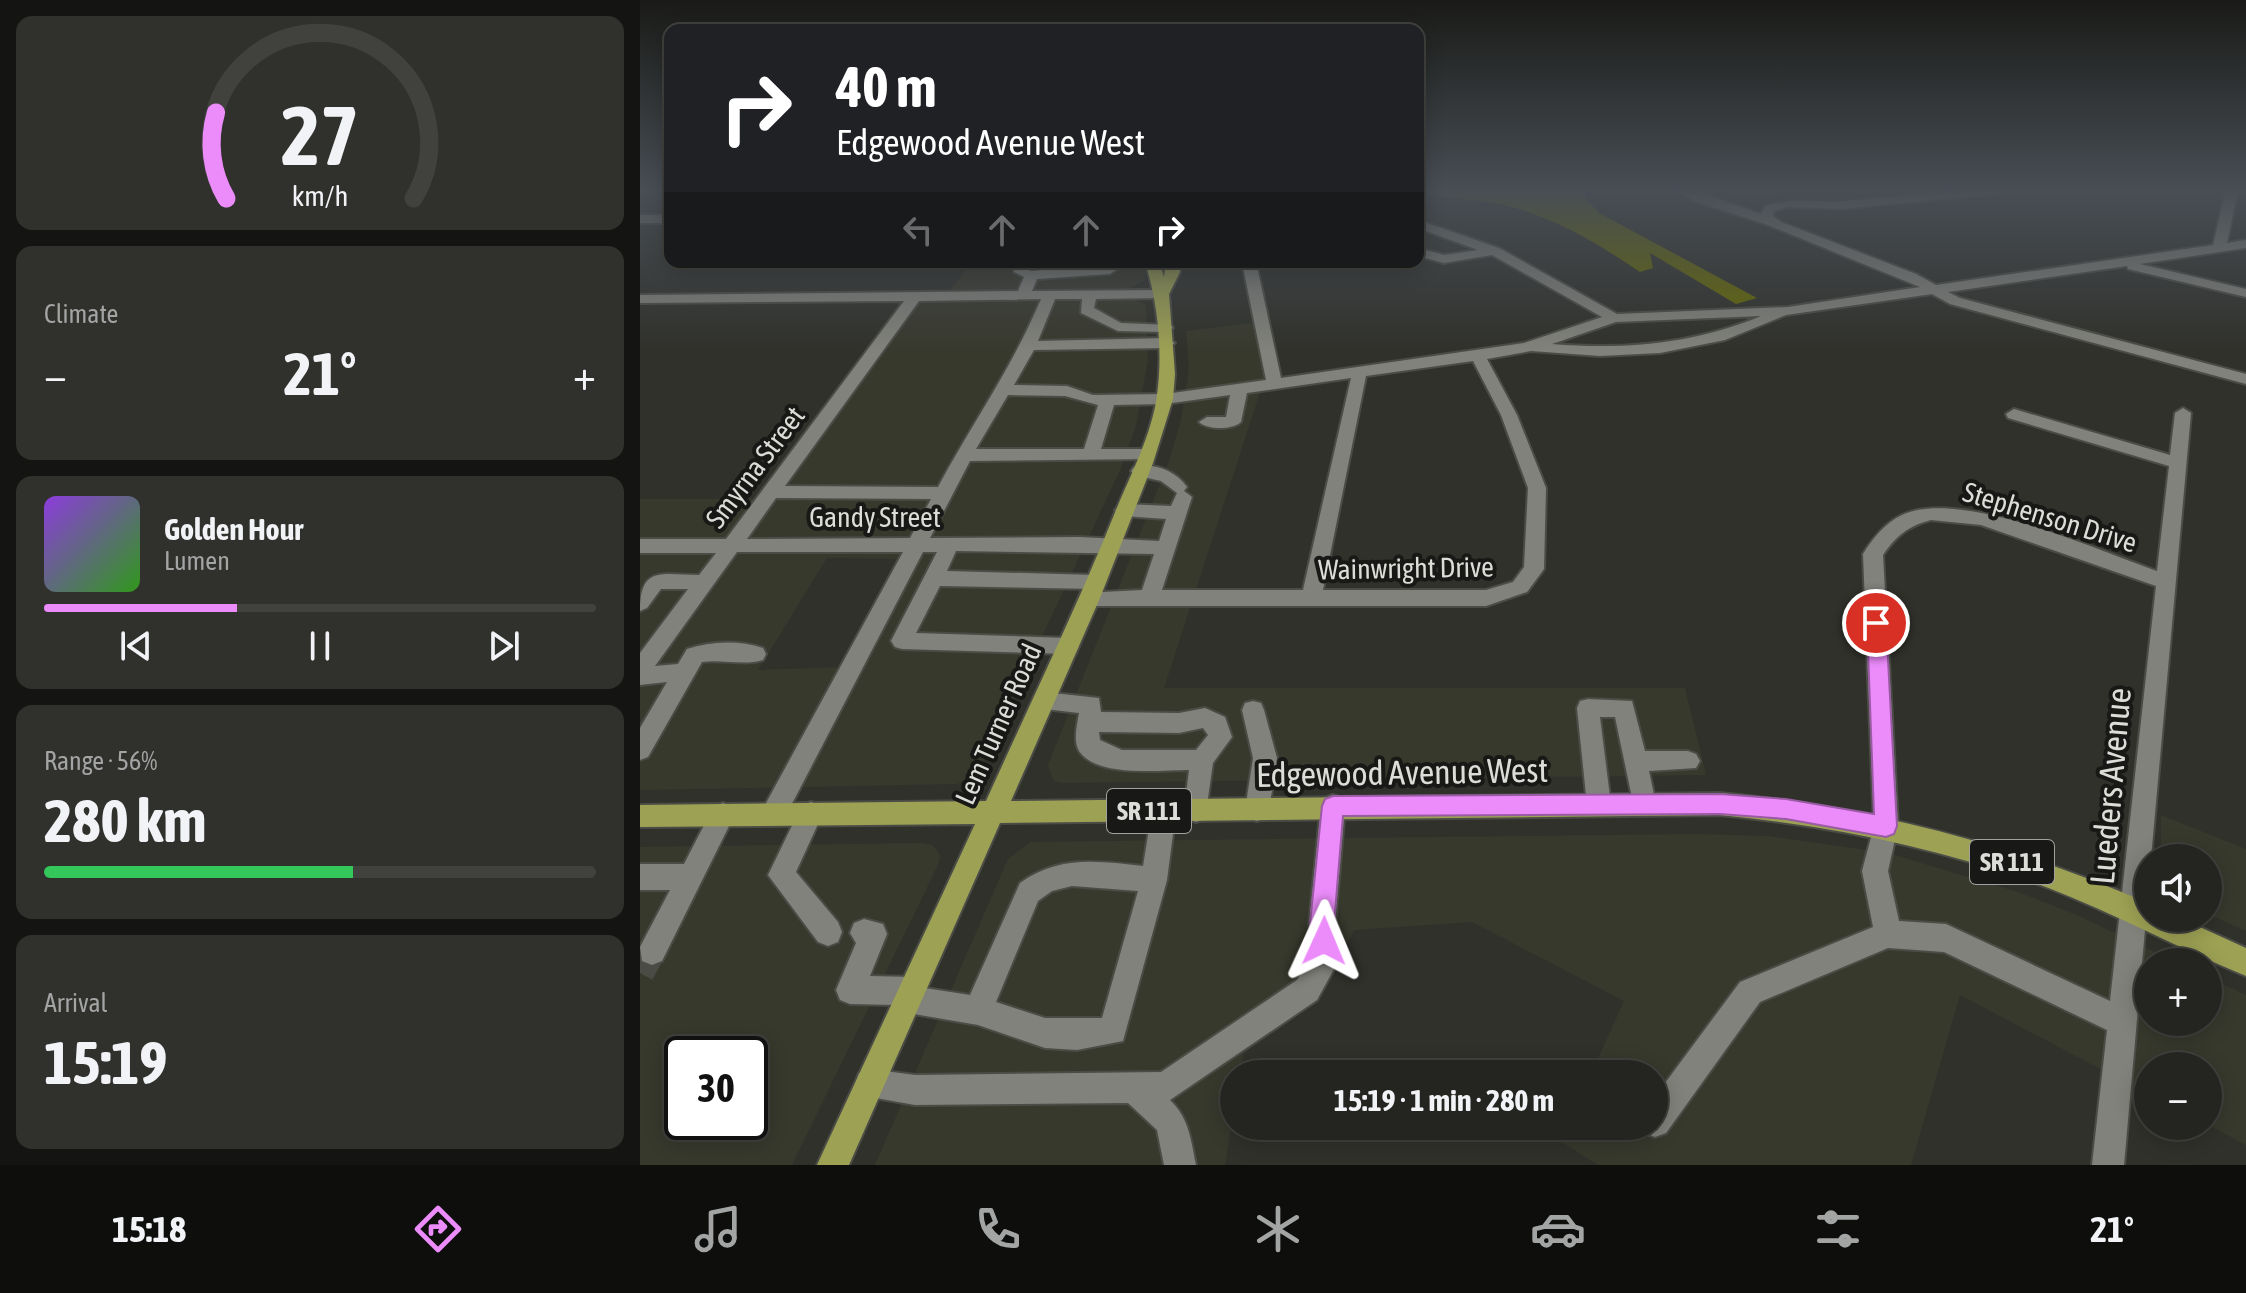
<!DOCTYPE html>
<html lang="en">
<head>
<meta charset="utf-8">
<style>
  :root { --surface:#242520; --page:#30312d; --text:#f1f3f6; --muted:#a3a5a5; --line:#41423e; --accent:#ec8cfb }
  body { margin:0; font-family:"Asap Condensed",sans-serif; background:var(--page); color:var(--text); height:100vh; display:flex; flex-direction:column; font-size:30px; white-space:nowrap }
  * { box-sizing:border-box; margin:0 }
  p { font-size:26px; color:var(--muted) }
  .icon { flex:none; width:44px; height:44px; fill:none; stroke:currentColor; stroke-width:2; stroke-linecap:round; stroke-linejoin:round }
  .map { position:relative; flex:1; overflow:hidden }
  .drawer { display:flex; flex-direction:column; gap:16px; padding:16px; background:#141412; width:640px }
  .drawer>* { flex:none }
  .guide { position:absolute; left:24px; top:24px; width:760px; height:244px; border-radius:16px; box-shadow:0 4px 20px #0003,0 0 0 2px var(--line); background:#202124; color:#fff; overflow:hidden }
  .controls { position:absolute; left:1494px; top:844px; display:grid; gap:16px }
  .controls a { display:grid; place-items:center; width:88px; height:88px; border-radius:50%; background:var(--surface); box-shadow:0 4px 20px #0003,0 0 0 2px var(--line); font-size:40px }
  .speed { position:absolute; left:24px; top:1036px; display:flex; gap:16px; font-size:40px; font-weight:700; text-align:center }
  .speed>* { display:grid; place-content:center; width:104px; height:104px; border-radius:50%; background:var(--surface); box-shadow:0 4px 20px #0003,0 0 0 2px var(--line); line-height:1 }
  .speed .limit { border:4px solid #111; border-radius:12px; background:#fff; color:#111 }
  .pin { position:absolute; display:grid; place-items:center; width:68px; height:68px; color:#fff; margin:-34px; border:4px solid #fff; border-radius:50%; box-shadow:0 2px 8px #0007 }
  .me { position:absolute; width:88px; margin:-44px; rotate:1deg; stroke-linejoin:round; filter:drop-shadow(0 0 6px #0008) }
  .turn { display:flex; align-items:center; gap:28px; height:168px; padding:0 40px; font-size:36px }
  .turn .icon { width:104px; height:104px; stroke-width:2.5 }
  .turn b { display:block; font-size:56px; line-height:68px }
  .lanes { display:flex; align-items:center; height:76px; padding:0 40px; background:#0003; justify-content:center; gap:40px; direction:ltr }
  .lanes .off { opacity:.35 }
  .big { font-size:60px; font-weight:700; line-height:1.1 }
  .drawer .tile { flex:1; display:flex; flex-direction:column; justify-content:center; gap:12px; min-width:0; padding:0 28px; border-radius:16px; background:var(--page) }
  .drawer .dial { align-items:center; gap:0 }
  .dial svg { height:208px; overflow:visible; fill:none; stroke:var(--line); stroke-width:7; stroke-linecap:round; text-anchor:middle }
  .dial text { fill:var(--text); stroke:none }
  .song { display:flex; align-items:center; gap:24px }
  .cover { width:96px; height:96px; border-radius:12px; background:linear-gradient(135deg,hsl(270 70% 55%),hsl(110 70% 35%)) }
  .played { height:8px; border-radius:4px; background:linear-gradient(90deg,var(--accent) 35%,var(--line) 35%) }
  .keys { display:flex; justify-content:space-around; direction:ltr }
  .heat { display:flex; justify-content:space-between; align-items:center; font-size:44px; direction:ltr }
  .charge { height:12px; border-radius:6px; background:linear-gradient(90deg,#34c759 56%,var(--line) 0) }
  .trip { position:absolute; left:580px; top:1060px; width:448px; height:80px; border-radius:40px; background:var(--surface); box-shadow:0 4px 20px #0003,0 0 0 2px var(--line); font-weight:700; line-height:80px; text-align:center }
  .tabs { display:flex; height:128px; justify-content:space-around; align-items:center; background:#0e0f0d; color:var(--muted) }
  .tabs .icon { width:56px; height:56px }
  .tabs .current { color:var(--accent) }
  .tabs b { font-size:36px; color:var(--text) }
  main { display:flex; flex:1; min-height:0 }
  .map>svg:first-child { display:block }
</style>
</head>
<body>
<main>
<section class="drawer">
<div class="tile dial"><svg viewBox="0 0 100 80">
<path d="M14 69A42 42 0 1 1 86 69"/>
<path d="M14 69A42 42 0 0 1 10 36" stroke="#ec8cfb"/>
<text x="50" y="56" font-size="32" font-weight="700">27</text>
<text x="50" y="72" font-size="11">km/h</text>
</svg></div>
<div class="tile"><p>Climate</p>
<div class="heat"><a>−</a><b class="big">21°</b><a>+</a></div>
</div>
<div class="tile">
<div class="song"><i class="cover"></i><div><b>Golden Hour</b><p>Lumen</p></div></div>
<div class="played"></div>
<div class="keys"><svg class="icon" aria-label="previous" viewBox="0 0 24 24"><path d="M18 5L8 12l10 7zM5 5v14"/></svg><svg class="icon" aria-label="pause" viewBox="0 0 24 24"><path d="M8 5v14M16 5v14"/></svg><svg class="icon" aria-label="next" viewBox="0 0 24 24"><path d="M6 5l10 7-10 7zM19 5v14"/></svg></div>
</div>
<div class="tile"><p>Range · 56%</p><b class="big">280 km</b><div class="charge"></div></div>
<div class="tile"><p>Arrival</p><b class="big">15:19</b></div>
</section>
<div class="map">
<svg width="1606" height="1165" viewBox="0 0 1606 1165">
  <rect width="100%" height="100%" fill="#30312b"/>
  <g fill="#38392d" fill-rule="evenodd">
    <path d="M332 262H505V280L489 289 308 293Z"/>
    <path d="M498 300 506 305 508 359 496 426 481 468 337 775 317 784 0 790V499H134L280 301ZM187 558 257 559 203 667 118 670Z"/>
    <path d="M614 323 625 377 524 688H1045L1066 775 420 783 413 780 408 765 529 461 541 420 549 369 546 331Z"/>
    <path d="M1521 815 1606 849V931L1568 914V858H1521Z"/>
    <path d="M1057 834 1127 836 1248 853 1381 893 1439 916 1536 962H1508V1022H1568V977L1606 995V1145L1568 1125V1066H1508V1094L1320 995 1271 1165H958L920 1141 927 1126H1014V1074H951L984 1001 832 922 714 930 679 1000 604 1053 600 1074H594V1111L585 1165H235L368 859 390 842Z"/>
    <path d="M282 843 292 845 297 850 300 856 298 865 152 1165H0V847ZM42 1054H110V1122H42Z"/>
  </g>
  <path fill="#666903" d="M778 189H945V198L959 213 1117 298 1096 304 1010 253 1013 268 1000 272C960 245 916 218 868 206 839 199 803 200 778 189Z"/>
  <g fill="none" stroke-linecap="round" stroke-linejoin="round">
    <path stroke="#4a4b45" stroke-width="28" stroke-dasharray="28 14" stroke-linecap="butt" d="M0 973 12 951"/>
    <defs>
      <g id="minor">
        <path d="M1036 189H1050L1121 214 1125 206C1152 197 1176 203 1204 201 1260 197 1316 189 1372 189L1366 193 1200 209 1148 207 1134 211 1133 216 1141 222 1276 274 1296 285 1573 245 1586 189H1598L1587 243 1606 240V248L1500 264 1606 289V297L1488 269 1487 266 1308 292 1320 298 1606 374V384L1310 304 1292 294 1146 315 1085 340 1020 353 960 356 891 351 847 359 877 415 906 488 904 569 887 592 846 606H450L443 603 440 598 443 593 502 590 514 554 316 551 307 571 456 575 466 582 456 589 300 586 276 633 428 638 436 640 439 646 436 652 428 654 262 649 255 647 251 641 297 552H283L143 821 134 824 125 821 122 813 125 805 263 552H97L15 666 38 664 47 649C71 641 99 640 123 648L126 654 123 660C104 666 82 659 62 662L8 757 0 760V728L27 682 0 685V653L48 589H21L7 608 0 611C0 565 22 575 59 575L76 553H0V539H86L264 301 0 303V295L378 291 384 277 374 272V262H388V270L392 271 488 262 470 274 397 279 392 291 522 290 529 294 522 298 456 299 454 308 481 323 531 325 533 328 526 332 478 331 441 313 442 299H415L398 341 527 338 535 343 527 348 394 350 374 385 427 386 453 395 525 394 626 380 602 262H616L641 378 884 343 962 317 852 255 804 263 778 256V248L804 255 838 250 778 228V220L859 248 977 314 1148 307 1280 287 1128 225 1054 201ZM401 299C372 368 333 422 298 487L145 486 279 301ZM1121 316C1054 344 984 350 912 344L976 322ZM833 361 861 415 888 488 884 567 873 582 846 590H683L726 376ZM711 378 663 590H522L552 497 544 491 547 487C536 471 513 462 494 467L491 471 494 475 521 481 537 493 531 506 484 504 475 510 484 516 526 519 519 541 439 537 290 538 330 461 512 459 515 455 512 451 506 449H461L474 405 525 404 590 395 586 417H567L559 422C568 430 592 430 601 422L607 393ZM368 395 425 396 458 405 444 449H336ZM136 498 291 499 270 538 107 539Z"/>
        <rect x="0" y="215" width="30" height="8"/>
        <path d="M1543 408 1551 413 1511 858H1508V896L1484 1165H1452L1467 1030 1304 952 1248 948 1120 1002 1026 1133 1015 1137 1004 1133 1001 1126H1014V1098L1100 982 1233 927 1222 871 1234 826 1223 554C1233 538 1245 523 1262 515 1320 488 1457 550 1517 571L1529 466 1368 418 1366 414 1374 409 1530 455 1535 413ZM1291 520 1341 525 1516 586 1470 1001 1306 924 1259 921 1248 871 1258 826 1243 555C1256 536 1268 526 1291 520Z"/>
        <path d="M404 692 459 698 461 712 539 713 565 708 585 717 592 737 573 763 565 819 556 822 547 819 544 811 549 770C520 770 457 778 439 751 433 740 437 725 439 713L396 708 393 701 396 694ZM563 728 568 735 556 750H482L460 740 459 732 539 733Z"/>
        <path d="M948 699 992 701 1005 751H1048L1056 754 1060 761 1056 768 1009 771 1016 804 1013 812 1004 815 995 812 975 717H960L971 805 968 813 959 816 950 813 947 805 937 708 940 701Z"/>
        <path d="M613 701 621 703 624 710 637 758 629 810 626 818 617 821 608 818 605 810 613 758 602 710 605 703Z"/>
        <path d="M693 795 702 798 705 806 695 924 700 958 677 1000 530 1100C549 1118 551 1140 556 1165H524L517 1130 488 1103 275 1105 219 1095 215 1084 219 1073 230 1069 275 1075 521 1072 657 980 672 955 669 924 681 806 684 798Z"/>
        <path d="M524 800 533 803 536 811 527 880 483 1041 437 1050 405 1048 338 1025 268 1013 256 1005 210 1004 200 1000 196 990 216 943 210 933 214 923 224 919 243 924 247 934 230 976 272 977 282 981 285 988 330 995 380 883C419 855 458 861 503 866L512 811 515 803ZM432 886 498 891 462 1018H405L356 1002 398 901 412 891Z"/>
        <path d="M171 802 180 805 183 813 156 872 198 922 202 932 198 942 188 946 178 942 128 875 162 805Z"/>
        <path d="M83 803 92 806 95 814 22 961 12 965 2 961 0 947 30 890H0V864H44L74 806Z"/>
      </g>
      <path id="major" d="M505 262H519L524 277 526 262H540V272L529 294 535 374 533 399 513 463 460 598 371 801 1080 793C1230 807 1370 844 1508 903V918H1540L1606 948V976C1538 948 1474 913 1406 887 1301 848 1192 826 1080 815L360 823 209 1165H177L335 824 0 827V805L346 801C390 704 436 609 476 510 491 474 512 434 517 395 523 352 518 303 505 262Z"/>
    </defs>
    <use href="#minor" stroke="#4b4c46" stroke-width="4"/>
    <use href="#major" stroke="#4b4c46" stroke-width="4"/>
    <use href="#minor" fill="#81827b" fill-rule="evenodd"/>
    <use href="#major" fill="#9da154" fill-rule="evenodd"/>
  </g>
  <linearGradient id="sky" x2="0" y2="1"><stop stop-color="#1a1b18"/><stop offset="0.54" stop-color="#484e55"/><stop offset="1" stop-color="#484e55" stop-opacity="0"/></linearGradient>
  <rect width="1606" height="352" fill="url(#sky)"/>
  <path fill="#ec8cfb" stroke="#995ba3" stroke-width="2" d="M1236 615 1246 623 1257 826 1254 834 1246 837 1146 819 1080 814 703 816 694 924 696 941 693 949 684 953 675 949 670 924 682 806 685 799 693 796 1080 794 1146 799 1234 814 1227 623Z"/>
  <g text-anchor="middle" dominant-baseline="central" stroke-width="8" stroke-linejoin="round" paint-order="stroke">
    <g fill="#181816" stroke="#a1a29e" stroke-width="2">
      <rect x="467" y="789" width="84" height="44" rx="6"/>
      <rect x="1330" y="840" width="84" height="44" rx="6"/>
    </g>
    <g font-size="26" font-weight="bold" fill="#dcddd9">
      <text x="509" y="811">SR 111</text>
      <text x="1372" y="862">SR 111</text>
    </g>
    <g font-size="28" fill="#dcddd9" stroke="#181816">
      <text transform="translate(115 467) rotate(-53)">Smyrna Street</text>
      <text x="235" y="517">Gandy Street</text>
      <text transform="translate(1410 517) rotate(17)">Stephenson Drive</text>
      <text transform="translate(766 568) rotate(-1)">Wainwright Drive</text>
      <text transform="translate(358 724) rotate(-66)">Lem Turner Road</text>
    </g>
    <g font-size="34" fill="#dcddd9" stroke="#181816">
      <text transform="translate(762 772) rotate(-1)">Edgewood Avenue West</text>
      <text transform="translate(1470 786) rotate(-85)">Lueders Avenue</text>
    </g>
  </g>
</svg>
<div class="controls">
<a><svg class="icon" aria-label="sound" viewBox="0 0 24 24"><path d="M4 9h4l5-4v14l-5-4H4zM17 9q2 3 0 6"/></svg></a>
<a>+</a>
<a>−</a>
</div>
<div class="speed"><div class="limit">30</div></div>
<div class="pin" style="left:1236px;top:623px;background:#d93025"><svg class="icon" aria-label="arrive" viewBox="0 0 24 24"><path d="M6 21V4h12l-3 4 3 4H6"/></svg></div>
<svg class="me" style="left:684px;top:941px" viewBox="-20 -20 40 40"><path d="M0-17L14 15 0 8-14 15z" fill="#ec8cfb" stroke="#fff" stroke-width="4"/></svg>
<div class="trip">15:19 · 1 min · 280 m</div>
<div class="guide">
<div class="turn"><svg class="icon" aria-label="right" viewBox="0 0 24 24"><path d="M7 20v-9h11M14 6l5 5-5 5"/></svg><div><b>40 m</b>Edgewood Avenue West</div></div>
<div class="lanes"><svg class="icon off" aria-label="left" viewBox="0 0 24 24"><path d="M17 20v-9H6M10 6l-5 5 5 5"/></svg><svg class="icon off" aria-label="ahead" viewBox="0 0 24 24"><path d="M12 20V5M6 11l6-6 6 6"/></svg><svg class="icon off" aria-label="ahead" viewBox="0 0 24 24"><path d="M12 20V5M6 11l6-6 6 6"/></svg><svg class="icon" aria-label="right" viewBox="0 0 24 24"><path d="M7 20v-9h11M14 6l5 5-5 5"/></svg></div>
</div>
</div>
</main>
<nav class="tabs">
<b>15:18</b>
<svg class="icon current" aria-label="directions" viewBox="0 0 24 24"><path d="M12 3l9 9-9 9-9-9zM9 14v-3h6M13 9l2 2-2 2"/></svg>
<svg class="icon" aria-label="music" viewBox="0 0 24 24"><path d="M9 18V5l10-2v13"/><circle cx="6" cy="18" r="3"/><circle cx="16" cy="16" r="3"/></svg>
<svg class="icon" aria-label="phone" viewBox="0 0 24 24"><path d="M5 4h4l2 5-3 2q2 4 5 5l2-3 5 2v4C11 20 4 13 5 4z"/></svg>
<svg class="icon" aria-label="climate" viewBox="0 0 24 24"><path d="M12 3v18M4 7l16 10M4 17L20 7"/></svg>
<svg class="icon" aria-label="car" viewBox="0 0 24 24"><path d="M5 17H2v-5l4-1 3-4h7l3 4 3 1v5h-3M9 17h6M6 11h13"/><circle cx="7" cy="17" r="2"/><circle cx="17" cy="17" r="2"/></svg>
<svg class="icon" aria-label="filters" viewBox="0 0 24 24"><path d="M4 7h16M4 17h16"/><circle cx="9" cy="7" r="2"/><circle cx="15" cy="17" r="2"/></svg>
<b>21°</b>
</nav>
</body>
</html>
